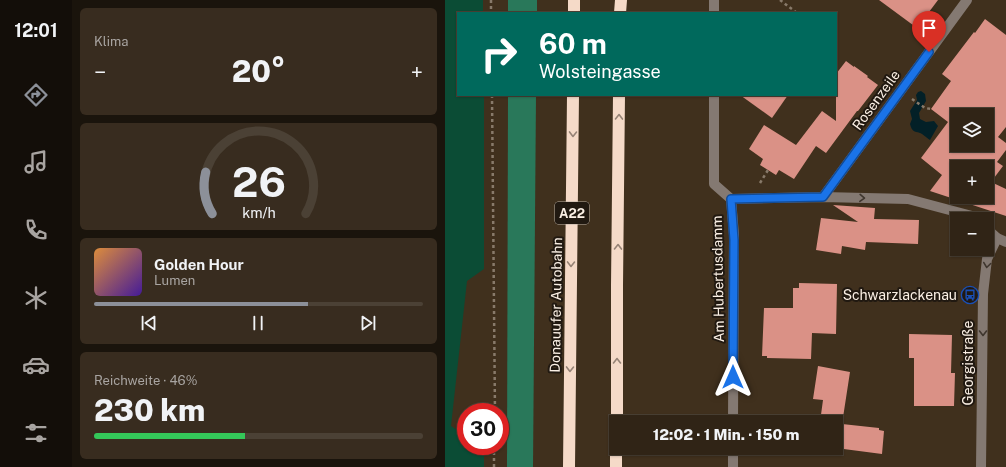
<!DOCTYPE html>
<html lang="de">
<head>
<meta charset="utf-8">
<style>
  :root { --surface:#302416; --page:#382c1f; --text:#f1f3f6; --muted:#a8a4a1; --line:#4b4135; --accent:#8c9099 }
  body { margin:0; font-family:"Public Sans",sans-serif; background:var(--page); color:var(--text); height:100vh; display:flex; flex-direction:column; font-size:15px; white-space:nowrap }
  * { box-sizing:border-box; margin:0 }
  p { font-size:13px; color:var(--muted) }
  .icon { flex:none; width:22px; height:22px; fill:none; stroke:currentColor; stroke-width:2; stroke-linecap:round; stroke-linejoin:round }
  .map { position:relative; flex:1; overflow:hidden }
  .panel { display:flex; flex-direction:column; gap:8px; padding:8px; background:#1a140c; width:373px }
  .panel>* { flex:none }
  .guide { position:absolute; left:12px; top:12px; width:380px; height:84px; border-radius:0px; box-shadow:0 1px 3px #0004,0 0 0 1px var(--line); background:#00695c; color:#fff; overflow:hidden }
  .buttons { position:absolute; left:505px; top:108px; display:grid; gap:8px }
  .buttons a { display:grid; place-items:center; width:44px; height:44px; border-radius:0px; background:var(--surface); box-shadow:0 1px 3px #0004,0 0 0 1px var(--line); font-size:20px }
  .speed { position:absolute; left:12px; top:403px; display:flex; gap:8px; font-size:20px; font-weight:700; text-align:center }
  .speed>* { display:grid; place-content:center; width:52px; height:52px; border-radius:50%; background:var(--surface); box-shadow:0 1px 3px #0004,0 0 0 1px var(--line); line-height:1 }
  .speed .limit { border:6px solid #d22; background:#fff; color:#111 }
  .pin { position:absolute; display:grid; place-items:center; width:34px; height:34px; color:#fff; margin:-41px -17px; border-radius:50% 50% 50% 0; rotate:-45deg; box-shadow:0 0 4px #0007 }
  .pin .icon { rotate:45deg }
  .me { position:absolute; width:44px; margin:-22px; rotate:0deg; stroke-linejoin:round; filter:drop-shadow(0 0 3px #0008) }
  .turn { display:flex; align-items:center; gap:14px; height:84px; padding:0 16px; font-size:18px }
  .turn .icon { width:52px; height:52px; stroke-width:2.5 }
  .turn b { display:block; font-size:28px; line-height:34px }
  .big { font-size:30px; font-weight:800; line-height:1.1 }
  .panel .card { flex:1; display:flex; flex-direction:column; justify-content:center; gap:6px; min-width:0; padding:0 14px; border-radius:6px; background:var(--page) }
  .panel .dial { align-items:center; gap:0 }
  .dial svg { height:104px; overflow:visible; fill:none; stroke:var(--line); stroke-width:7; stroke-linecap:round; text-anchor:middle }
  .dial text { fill:var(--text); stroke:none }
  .song { display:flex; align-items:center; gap:12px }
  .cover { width:48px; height:48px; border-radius:6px; background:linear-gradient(135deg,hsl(30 70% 55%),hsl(260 70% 35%)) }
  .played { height:4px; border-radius:2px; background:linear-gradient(90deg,var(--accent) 65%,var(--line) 65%) }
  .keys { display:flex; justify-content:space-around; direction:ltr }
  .heat { display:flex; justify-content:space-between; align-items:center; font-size:22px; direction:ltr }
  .charge { height:6px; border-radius:3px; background:linear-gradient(90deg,#34c759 46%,var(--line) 0) }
  .trip { position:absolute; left:164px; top:415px; width:234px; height:40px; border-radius:0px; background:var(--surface); box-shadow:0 1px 3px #0004,0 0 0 1px var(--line); font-weight:800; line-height:40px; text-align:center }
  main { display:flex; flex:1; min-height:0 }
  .menu { display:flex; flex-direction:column; width:72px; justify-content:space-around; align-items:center; background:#130e09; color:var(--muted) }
  .menu .icon { width:28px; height:28px }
  .menu .current { color:var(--accent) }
  .menu b { font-size:18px; color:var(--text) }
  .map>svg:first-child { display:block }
</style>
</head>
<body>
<main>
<nav class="menu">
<b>12:01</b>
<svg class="icon current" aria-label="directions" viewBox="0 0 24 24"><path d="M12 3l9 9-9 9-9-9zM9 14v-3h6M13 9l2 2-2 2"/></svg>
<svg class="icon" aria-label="music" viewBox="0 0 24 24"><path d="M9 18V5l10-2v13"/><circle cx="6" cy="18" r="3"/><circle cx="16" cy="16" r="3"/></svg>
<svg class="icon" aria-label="phone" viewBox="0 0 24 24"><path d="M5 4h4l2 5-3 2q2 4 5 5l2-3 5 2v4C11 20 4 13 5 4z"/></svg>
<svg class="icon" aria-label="climate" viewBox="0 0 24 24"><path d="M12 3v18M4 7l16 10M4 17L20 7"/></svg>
<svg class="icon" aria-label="car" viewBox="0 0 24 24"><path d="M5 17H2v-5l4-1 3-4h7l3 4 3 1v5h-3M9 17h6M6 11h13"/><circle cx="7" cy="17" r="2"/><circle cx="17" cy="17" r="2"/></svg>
<svg class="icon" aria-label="filters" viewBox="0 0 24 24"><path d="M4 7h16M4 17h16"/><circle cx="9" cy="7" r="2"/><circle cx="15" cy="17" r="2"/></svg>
</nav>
<section class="panel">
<div class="card"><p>Klima</p>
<div class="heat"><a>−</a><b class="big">20°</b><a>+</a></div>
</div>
<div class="card dial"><svg viewBox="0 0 100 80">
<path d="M14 69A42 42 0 1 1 86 69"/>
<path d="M14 69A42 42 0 0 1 9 37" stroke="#8c9099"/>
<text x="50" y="56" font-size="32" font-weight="700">26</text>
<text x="50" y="72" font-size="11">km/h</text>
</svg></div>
<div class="card">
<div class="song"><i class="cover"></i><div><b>Golden Hour</b><p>Lumen</p></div></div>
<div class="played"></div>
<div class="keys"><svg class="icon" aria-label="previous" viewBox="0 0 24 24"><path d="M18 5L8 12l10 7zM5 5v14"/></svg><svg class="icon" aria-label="pause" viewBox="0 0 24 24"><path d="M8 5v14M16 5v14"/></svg><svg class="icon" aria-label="next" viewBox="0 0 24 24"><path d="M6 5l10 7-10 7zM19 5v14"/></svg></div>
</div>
<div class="card"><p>Reichweite · 46%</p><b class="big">230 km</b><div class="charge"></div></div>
</section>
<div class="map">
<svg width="561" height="467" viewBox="0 0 561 467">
  <rect width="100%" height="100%" fill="#40301d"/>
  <path fill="#0b4c35" d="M0 0H38V13H13V95H39V269L22 281 6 426 21 436V446H37L39 448V467H0Z"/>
  <g fill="#29785a">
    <rect x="63" y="0" width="29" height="13"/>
    <path d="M63 95H91L88 467H62Z"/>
  </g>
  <path fill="#032027" d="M476 91 480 94 481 101 474 113 475 119 481 122 489 121 493 126 485 140C482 138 478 134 475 133 469 131 467 132 465 124L467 119 465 111 472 100 471 95 473 92Z"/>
  <g fill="#da9186" fill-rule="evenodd">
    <path d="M434 0H493L472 28Z"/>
    <path d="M540 19 561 35V127L553 137 561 143V150L552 162 558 166 546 182 561 189V216L485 191 497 175 476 158 503 122 486 109 506 81 497 74 529 32 530 33ZM512 115H542V145H512ZM512 167H542V197H512Z"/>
    <path d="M401 61 409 67V66L423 76 422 77 433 85 413 111H412L381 153 371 146 349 179 334 170 331 175 315 165 318 159 304 149 319 125 351 145 377 111 391 121V74Z"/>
    <path d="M295 95H343L327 118Z"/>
    <path d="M388 205 430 208 429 219 474 220 473 244 421 242 420 250 397 246 396 254 371 250 376 218 413 222Z"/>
    <path d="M354 283 392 284 391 334 367 333 366 359 322 358V356H317L319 308H348V288H354Z"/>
    <path d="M464 334 507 335 506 373H510L509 406H469V358H464Z"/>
    <path d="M373 366 405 372 397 424 434 428V430L439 431 437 454 391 448V422H375L378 400 368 399Z"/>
  </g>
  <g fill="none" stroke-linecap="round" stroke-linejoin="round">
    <g stroke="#887a6a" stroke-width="2.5" stroke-dasharray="3 3" stroke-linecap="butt">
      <path d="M46 0V13"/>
      <path d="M335 0 352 13"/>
      <path d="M479 18 486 23"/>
      <path d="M47 95 50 412"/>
      <path d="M467 99 480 108 486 109"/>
      <path d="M315 183 323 170"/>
      <path d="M49 467V446"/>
    </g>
    <g stroke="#847972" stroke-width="10">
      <path d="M269 0V13"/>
      <path d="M269 95V184L286 199 289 235 288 422"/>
      <path d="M378 197 522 0"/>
      <path d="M286 199 378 197 463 199 527 216 530 219"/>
      <path d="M542 229 552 238 561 242"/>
      <path d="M288 467V448"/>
      <path d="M536 467 538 294 542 259 552 238"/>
    </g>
    <g stroke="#f5dac8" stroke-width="12">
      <path d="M129 13V0"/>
      <path d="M175 13 176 0"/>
      <path d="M172 422V286L174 95"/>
      <path d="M124 467 128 95"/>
      <path d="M171 467V448"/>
    </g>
  </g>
  <defs><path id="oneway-chevron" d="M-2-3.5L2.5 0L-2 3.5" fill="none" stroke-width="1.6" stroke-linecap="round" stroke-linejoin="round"/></defs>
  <g stroke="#968376">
    <use href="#oneway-chevron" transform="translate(174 117) rotate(-89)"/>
    <use href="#oneway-chevron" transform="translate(128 134) rotate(91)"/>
    <use href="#oneway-chevron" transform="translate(173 247) rotate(-89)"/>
    <use href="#oneway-chevron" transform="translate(126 264) rotate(91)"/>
    <use href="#oneway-chevron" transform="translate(172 361) rotate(-90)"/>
    <use href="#oneway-chevron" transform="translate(125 369) rotate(91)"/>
  </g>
  <g stroke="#3f362e">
    <use href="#oneway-chevron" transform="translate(417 198) rotate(2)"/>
    <use href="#oneway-chevron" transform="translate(542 265) rotate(98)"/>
    <use href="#oneway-chevron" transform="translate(538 333) rotate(90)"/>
  </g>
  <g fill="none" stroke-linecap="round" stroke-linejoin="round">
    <defs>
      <path id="route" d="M288 377 289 240 286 199 378 197 484 52"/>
    </defs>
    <use href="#route" stroke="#114b97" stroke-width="10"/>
    <use href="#route" stroke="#1a73e8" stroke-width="7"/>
  </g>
  <defs>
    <symbol id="bus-ring" viewBox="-11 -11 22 22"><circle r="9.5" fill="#211911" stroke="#1a4fb4" stroke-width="1.5"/><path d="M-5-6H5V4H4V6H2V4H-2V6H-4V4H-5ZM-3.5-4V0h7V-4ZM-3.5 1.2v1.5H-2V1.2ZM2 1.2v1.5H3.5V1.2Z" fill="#1a4fb4"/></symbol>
  </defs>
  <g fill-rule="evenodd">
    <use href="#bus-ring" x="515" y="285" width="20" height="20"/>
  </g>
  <g text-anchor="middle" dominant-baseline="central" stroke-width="4" stroke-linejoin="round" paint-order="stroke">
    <rect fill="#211911" stroke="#bab0a5" stroke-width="1" x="110" y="202" width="34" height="22" rx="3"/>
    <g font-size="13" font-weight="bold" fill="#fbf0e5">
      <text x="127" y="213">A22</text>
    </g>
    <g font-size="14" fill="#fbf0e5" stroke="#211911">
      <text transform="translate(431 100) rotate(-54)">Rosenzeile</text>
      <text transform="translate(273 279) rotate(-91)">Am Hubertusdamm</text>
      <text transform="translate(111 305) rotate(-89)">Donauufer Autobahn</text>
      <text transform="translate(523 363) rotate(-90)">Georgistraße</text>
    </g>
    <g font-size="14" fill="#fbf0e5" stroke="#211911" text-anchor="end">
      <text x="512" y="295">Schwarzlackenau</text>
    </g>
  </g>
</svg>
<div class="buttons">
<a><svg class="icon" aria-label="layers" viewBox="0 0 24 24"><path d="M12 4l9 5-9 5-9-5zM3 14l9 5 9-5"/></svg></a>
<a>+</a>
<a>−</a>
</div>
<div class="speed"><div class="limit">30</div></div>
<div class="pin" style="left:484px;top:52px;background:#d93025"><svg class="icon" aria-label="arrive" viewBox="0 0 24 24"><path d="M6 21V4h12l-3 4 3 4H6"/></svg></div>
<svg class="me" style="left:288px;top:377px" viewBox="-20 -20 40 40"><path d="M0-17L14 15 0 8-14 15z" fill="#1a73e8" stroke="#fff" stroke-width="4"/></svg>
<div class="trip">12:02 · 1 Min. · 150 m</div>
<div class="guide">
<div class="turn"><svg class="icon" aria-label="right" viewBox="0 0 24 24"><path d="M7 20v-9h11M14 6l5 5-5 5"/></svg><div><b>60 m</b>Wolsteingasse</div></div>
</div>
</div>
</main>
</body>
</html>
